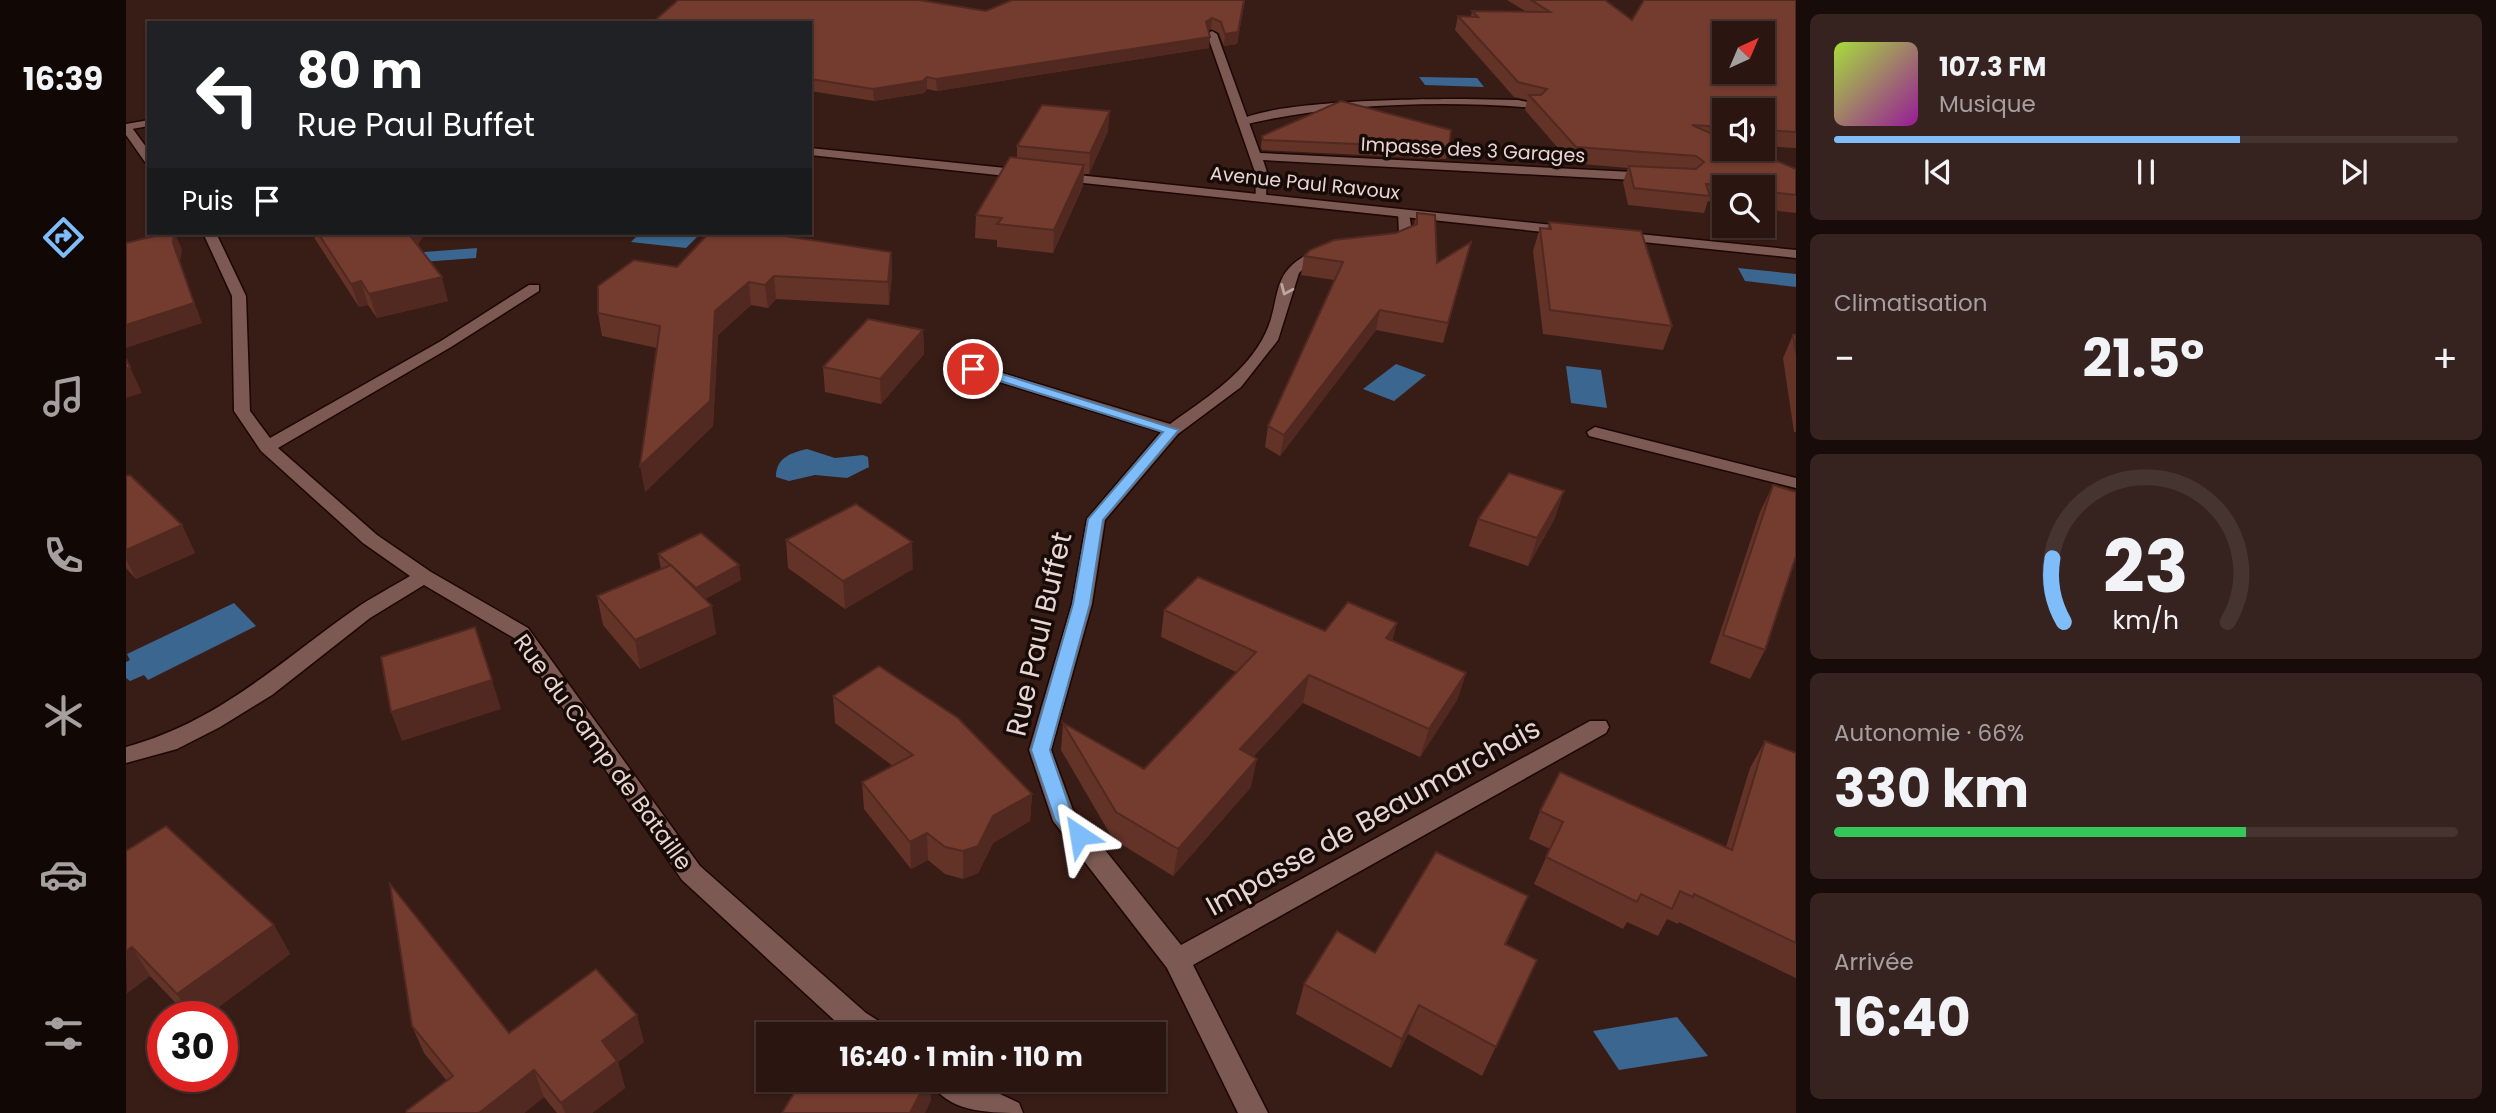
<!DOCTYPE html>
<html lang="fr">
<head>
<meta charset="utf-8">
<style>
  :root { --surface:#2a1510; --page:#36221e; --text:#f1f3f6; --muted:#a59f9f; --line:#463430; --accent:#7fbdfa }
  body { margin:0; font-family:Poppins,sans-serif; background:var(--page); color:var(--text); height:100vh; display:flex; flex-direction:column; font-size:26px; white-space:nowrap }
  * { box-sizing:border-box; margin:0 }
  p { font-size:23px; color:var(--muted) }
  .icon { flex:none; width:38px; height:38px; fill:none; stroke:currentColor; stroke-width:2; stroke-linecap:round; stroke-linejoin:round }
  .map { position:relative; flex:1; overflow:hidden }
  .panel { display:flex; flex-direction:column; gap:14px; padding:14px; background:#170c09; width:700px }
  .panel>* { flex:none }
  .top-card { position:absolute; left:21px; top:21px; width:665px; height:214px; border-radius:0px; box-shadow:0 2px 5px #0004,0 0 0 2px var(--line); background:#202124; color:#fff; overflow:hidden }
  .needle { width:46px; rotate:44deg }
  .tools { position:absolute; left:1586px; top:21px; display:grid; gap:14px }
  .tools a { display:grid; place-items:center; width:63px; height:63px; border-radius:0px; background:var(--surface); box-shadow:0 2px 5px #0004,0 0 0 2px var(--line); font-size:35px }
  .speed { position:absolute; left:21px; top:1001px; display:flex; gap:14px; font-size:35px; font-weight:700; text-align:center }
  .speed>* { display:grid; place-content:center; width:91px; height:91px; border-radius:50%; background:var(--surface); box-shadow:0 2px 5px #0004,0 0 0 2px var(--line); line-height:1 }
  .speed .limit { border:10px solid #d22; background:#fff; color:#111 }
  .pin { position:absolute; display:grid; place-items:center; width:60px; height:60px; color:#fff; margin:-30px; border:4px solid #fff; border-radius:50%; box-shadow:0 2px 7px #0007 }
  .me { position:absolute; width:77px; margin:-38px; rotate:327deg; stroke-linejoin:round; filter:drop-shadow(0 0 5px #0008) }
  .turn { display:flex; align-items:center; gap:24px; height:147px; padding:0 35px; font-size:32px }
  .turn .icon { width:91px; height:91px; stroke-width:2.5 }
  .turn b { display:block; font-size:49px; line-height:60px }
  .then { display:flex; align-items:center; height:66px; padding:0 35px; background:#0003; gap:14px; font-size:26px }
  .big { font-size:52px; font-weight:700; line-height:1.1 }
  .panel .widget { flex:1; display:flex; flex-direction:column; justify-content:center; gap:10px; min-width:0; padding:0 24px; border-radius:10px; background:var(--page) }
  .panel .dial { align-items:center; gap:0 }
  .dial svg { height:182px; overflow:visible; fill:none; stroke:var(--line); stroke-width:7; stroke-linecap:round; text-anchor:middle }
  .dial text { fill:var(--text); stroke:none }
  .song { display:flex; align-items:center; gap:21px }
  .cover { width:84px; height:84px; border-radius:10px; background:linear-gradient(135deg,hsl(80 70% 55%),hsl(300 70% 35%)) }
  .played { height:7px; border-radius:4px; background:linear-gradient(90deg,var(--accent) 65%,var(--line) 65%) }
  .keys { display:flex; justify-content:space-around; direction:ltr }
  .heat { display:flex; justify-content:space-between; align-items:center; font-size:38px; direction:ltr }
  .charge { height:10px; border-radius:5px; background:linear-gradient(90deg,#34c759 66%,var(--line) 0) }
  .trip { position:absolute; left:630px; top:1022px; width:410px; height:70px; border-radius:0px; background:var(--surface); box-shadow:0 2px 5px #0004,0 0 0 2px var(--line); font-weight:700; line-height:70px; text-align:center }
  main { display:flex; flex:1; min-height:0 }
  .dock { display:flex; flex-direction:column; width:126px; justify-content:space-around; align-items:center; background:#110806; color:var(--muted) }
  .dock .icon { width:49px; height:49px }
  .dock .current { color:var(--accent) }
  .dock b { font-size:32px; color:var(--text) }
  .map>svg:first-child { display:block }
</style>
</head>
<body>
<main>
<nav class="dock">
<b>16:39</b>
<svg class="icon current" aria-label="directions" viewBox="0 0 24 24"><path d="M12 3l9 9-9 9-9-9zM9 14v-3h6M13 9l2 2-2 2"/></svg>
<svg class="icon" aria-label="music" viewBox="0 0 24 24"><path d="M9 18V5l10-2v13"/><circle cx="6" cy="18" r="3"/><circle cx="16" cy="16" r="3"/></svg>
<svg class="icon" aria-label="phone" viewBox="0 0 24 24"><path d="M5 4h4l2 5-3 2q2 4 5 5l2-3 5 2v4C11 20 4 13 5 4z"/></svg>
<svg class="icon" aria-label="climate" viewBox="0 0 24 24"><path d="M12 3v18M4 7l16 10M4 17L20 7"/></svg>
<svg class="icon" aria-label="car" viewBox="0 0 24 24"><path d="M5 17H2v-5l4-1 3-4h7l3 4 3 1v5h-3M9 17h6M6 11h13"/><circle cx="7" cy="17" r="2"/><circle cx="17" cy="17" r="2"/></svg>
<svg class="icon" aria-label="filters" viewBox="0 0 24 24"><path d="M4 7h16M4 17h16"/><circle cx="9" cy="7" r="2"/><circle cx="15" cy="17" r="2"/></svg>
</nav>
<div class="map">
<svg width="1670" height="1113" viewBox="0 0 1670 1113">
  <rect width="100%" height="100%" fill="#381c16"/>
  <g fill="#3a668f">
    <path d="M1293 77 1351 78 1358 87 1299 85Z"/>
    <path d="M514 233 573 235 560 248 505 242Z"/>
    <path d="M351 248 350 258 296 262 298 252Z"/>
    <path d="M1612 268 1670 274V287L1619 281Z"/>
    <path d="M1270 364 1300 375 1268 401 1237 389Z"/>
    <path d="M1440 366 1475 370 1481 408 1445 403Z"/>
    <path d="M681 449 709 458 737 455 742 457 743 467 721 478 689 475 663 481 650 477C650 458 664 453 681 449Z"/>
    <path d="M108 603 130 626 22 680 18 675 4 681 0 678V662L4 660 1 654Z"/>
    <path d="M1551 1017 1582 1056 1493 1070 1467 1031Z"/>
  </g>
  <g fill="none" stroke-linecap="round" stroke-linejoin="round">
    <defs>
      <path id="service" d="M1338 99 1392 100 1415 105 1410 108C1317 100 1208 103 1117 125L1111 122C1142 100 1295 99 1338 99Z"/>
      <g id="minor">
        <path d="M1086 31 1091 34 1134 153 1526 173 1532 177 1526 181 1137 160 1141 172 1140 198 1130 201 1129 172 1081 34Z"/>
        <path d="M0 124 4 125 23 151V163L19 162 0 135Z"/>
        <path d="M1272 210 1283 213 1287 238 1269 248H1259V242L1273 236Z"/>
        <path d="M77 233H90L120 296 124 411 144 438 315 341 403 285H413V291L325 347 152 448 251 535 305 572 402 628 574 866 740 1013 759 1025 763 1034H725L720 1031 556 880 388 638 298 585 244 618 146 695 94 727 51 749 0 763V747C94 721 152 663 229 609 246 597 266 587 284 576L237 543 135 451 108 411 106 296Z"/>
        <path d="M1194 249 1206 252 1183 263 1173 273 1152 340 1115 387 1052 434 979 520 966 604 925 750 947 810 1055 945 1464 721H1480L1483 727 1480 733 1067 965 1142 1113H1112L1041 968 927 821 903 750 946 604 961 519 1035 432 841 372 839 369 847 364 853 366 1044 424C1077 400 1115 377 1136 340 1159 300 1138 270 1194 249Z"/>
        <path d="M1469 427 1670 478V488L1463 436 1461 432Z"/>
        <path d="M804 1080H844L893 1103 897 1113C864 1113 820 1113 804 1080Z"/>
      </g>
      <g id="tertiary">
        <path d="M23 120V126L0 130V124Z"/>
        <path d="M684 148 900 170 906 174 900 178 684 155Z"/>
        <path d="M933 173 1446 227 1453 231 1446 235 929 180V174Z"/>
        <path d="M1493 232 1670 250V258L1488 239 1486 236Z"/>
      </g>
    </defs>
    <use href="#service" stroke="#1e0603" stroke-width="3"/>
    <use href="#minor" stroke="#1e0603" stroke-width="3"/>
    <use href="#tertiary" stroke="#1e0603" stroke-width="3"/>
    <use href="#service" fill="#7c5a53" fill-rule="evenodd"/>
    <use href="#minor" fill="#7c5a53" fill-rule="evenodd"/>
    <use href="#tertiary" fill="#7c5a53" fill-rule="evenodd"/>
  </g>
  <g fill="#643328">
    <path d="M886 0H1119L1111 44 1098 46 1093 33 1085 29 1082 30 1083 48 811 91 801 89 798 93 748 101 684 91V23L860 11Z"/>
    <path d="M1381 0H1479L1506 20 1670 0V148L1636 146V110H1598V149L1670 169V213L1636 209V187H1598V204L1582 201 1578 213 1502 205 1497 182 1502 168 1445 163 1399 110 1401 100 1388 97 1329 30 1332 16H1345L1346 11H1399Z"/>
    <path d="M982 131 963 174H958L957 186 927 253 871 247V240L849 238 850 215 891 158V146Z"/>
    <path d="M1136 136 1323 148 1320 159 1136 150 1135 147Z"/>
    <path d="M1291 213 1311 263 1345 242 1317 343 1250 330 1154 456 1139 447 1142 426 1208 280 1175 275 1178 256 1270 233 1288 225Z"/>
    <path d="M1423 222 1546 326 1537 350 1417 334 1407 251 1414 228 1421 229Z"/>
    <path d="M187 233H299L291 245 322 301 251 318 242 305 233 307 189 239Z"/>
    <path d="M765 252 766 274 763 305 650 299 642 308 625 305 592 335 587 426 519 492 531 348 476 336 472 313 551 267Z"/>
    <path d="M797 330 798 354 755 404 699 392 697 367Z"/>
    <path d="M1667 335H1670V432H1668L1657 358Z"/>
    <path d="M0 476 56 525 69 553 10 579 0 568Z"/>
    <path d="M1647 485 1639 650 1624 679 1584 663 1634 512Z"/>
    <path d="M1429 518 1402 566 1343 546 1352 519Z"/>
    <path d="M660 540 787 569 719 609 662 568Z"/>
    <path d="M532 554 615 580 579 599 590 634 514 669 477 625 471 596 535 569Z"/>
    <path d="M1038 610 1199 631 1271 623 1266 641 1340 673 1331 700 1294 757 1177 703 1127 757 1125 787 1047 876 987 839 935 750 937 723 1018 769 1110 672 1035 637Z"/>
    <path d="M707 696 906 794 904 821 867 843 852 873 837 879 819 874 802 860 785 869 738 809 736 782 767 766 709 723Z"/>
    <path d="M1639 741 1670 753V978L1553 922 1552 924 1541 919 1532 936 1501 922 1497 929 1408 884 1424 849 1403 839 1414 811 1600 847 1624 768Z"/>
    <path d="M0 851 148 925 164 954 79 1017H63L24 976 1 993Z"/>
    <path d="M1402 896 1380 944 1411 960 1356 1076 1282 1034 1265 1068 1170 1014 1178 984 1249 953Z"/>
    <path d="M286 1026 383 1033 518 1042 492 1062 499 1088 466 1113H431L418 1097 398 1113H281L280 1111 321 1081 298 1053Z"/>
  </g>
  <g fill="#512921">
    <path d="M1118 0 1111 44 1098 46 1099 34Z"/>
    <path d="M1086 18 1085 29 1079 33 1080 22Z"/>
    <path d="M1084 37 1083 48 811 91 810 79Z"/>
    <path d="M801 77V89L798 93 748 101 747 89Z"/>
    <path d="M984 111 982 131 963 174 964 153Z"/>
    <path d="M958 165 957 186 927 253 928 230Z"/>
    <path d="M48 233H49L56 250 54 262 76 323 0 348V325L47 243Z"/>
    <path d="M281 233H299L287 254Z"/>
    <path d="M765 252 766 274 763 305 762 282Z"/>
    <path d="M648 276 650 299 642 308 639 285Z"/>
    <path d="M316 277 322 301 251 318 243 294Z"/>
    <path d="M235 281 242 305 233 307 225 284Z"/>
    <path d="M623 282 625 305 592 335 587 426 519 492 514 466 589 311Z"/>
    <path d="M1254 310 1250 330 1154 456 1158 435Z"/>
    <path d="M797 330 798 354 755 404 754 379Z"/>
    <path d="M4 367 16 393 0 398V369Z"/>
    <path d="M1438 491 1429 518 1402 566 1411 538Z"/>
    <path d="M56 525 69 553 10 579 0 559V550Z"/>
    <path d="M786 542 787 569 719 609 717 581Z"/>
    <path d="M613 565 615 580 573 602 570 588Z"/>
    <path d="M586 606 590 634 514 669 509 640Z"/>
    <path d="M1271 623 1263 650 1260 638Z"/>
    <path d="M1340 673 1331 700 1294 757 1303 729Z"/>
    <path d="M1183 675 1177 703 1108 777 1114 749Z"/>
    <path d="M366 680 375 709 276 741 265 712Z"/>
    <path d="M1131 759 1125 787 1047 876 1052 849Z"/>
    <path d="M906 794 904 821 867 843 852 873 837 879V851L867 816Z"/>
    <path d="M801 833 802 860 785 869 784 842Z"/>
    <path d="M1402 896 1389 926 1367 973 1379 944Z"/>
    <path d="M148 925 164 954 79 1017H65L51 994Z"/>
    <path d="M6 947 24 976 1 993 0 951Z"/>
    <path d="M1293 1005 1282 1034 1265 1068 1276 1039Z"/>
    <path d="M511 1015 518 1042 492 1062 499 1088 466 1113H439L435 1103 476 1041Z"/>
    <path d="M408 1070 418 1097 398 1113H353Z"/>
    <path d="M801 1080H805V1101L799 1113H784Z"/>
  </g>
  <g fill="#743b2f" stroke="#512921" stroke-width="2" fill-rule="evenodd">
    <path d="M552 0H793L860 11 886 0H1118L1112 32 1099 34 1095 22 1086 18 1080 22 1084 37 810 79 801 77 797 81 747 89 684 79V23H526Z"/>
    <path d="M1405 0H1479L1506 20 1518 0H1670V132L1636 130V110H1598V127L1566 125 1598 139V149H1622L1670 169V195L1636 191V187H1608L1580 184 1584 196 1508 188 1503 166 1570 169 1578 162 1570 156 1450 147 1403 95H1415L1421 89 1392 82 1332 16 1352 17 1346 11 1424 12ZM1598 33H1636V72H1598Z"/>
    <path d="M1215 101 1325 130 1323 148 1137 140 1136 136Z"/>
    <path d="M916 105 984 111 964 153 891 146Z"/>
    <path d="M884 157 958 165 928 230 871 224 876 218 850 215Z"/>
    <path d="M1291 213 1309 215 1311 263 1345 242 1322 323 1254 310 1158 435 1142 426 1217 262 1178 256 1184 250 1208 240 1270 233 1291 224Z"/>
    <path d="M1423 222 1515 231 1546 326 1424 310 1414 228 1425 229Z"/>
    <path d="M41 233H48L47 243 68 303 0 325V243Z"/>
    <path d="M192 233H282L316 277 243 294 235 281 225 284Z"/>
    <path d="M583 233H639L765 252 762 282 648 276 639 285 623 282 589 311 584 401 514 466 534 326 472 313V286L508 260 551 267Z"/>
    <path d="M742 319 797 330 754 379 697 367Z"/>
    <path d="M1667 335H1670V353Z"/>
    <path d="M0 359 4 367 0 369Z"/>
    <path d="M1383 473 1438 491 1411 538 1352 519Z"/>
    <path d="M4 475 56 525 0 550V476Z"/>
    <path d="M1647 485 1670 492V556L1639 650 1597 635Z"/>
    <path d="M730 504 786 542 717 581 660 540Z"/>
    <path d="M575 533 613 565 570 588 532 554Z"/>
    <path d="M545 565 586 606 509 640 471 596Z"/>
    <path d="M1072 577 1199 631 1222 602 1271 623 1260 638 1340 673 1303 729 1183 675 1114 749 1131 759 1052 849 990 812 937 723 1018 769 1130 652 1038 610Z"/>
    <path d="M349 627 366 680 265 712 255 657Z"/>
    <path d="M753 666 832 718 906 794 867 816 852 846 837 851 819 847 801 833 784 842 736 782 787 755 707 696Z"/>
    <path d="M1639 741 1670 753V943L1568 894 1567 897 1554 891 1546 909 1515 894 1511 902 1420 857 1437 822 1414 811 1434 772 1606 850Z"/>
    <path d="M40 826 148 925 51 994 6 947 0 951V851Z"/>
    <path d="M1310 852 1402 896 1379 944 1411 960 1370 1047 1293 1005 1276 1039 1178 984 1211 931 1249 953Z"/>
    <path d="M264 884 383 1033 470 969 511 1015 476 1041 491 1061 435 1103 408 1070 353 1113H281L280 1111 327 1076 286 1026Z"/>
    <path d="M706 1028 720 1034H703Z"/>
    <path d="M676 1080H801L784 1113H656Z"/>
  </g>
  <defs><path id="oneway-chevron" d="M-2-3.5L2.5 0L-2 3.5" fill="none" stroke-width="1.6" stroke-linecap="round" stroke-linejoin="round" transform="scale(1.75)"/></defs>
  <use stroke="#bda49f" href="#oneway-chevron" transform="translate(1160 290) rotate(113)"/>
  <path fill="#7fbdfa" stroke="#537ba2" stroke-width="2" d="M842 366H851L1053 430 977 520 964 604 924 750 945 811 963 835 960 841H945L929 820 905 750 947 604 962 519 1037 432 842 371Z"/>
  <g text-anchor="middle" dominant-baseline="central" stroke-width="7" stroke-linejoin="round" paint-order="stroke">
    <g font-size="19" fill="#e9d5d1" stroke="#170b08">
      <text transform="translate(1347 150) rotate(3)">Impasse des 3 Garages</text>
      <text transform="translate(1179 183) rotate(6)">Avenue Paul Ravoux</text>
    </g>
    <g font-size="23" fill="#e9d5d1" stroke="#170b08">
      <text transform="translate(477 752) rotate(54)">Rue du Camp de Bataille</text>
    </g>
    <g font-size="28" fill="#e9d5d1" stroke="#170b08">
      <text transform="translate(913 634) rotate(-77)">Rue Paul Buffet</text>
      <text transform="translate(1247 817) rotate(-29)">Impasse de Beaumarchais</text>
    </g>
  </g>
</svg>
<div class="tools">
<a><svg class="needle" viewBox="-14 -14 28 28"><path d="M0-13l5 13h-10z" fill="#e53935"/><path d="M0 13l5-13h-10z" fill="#a59f9f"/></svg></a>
<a><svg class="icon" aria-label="sound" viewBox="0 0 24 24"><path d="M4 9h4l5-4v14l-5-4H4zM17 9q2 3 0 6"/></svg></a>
<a><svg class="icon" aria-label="search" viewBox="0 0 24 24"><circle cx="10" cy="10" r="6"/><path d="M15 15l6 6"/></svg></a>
</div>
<div class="speed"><div class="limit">30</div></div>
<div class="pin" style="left:847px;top:369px;background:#d93025"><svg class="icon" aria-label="arrive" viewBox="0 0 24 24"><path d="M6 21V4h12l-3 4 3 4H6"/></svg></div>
<svg class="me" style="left:953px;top:835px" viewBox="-20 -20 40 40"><path d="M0-17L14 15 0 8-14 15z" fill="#7fbdfa" stroke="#fff" stroke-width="4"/></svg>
<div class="trip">16:40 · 1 min · 110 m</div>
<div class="top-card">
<div class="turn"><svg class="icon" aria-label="left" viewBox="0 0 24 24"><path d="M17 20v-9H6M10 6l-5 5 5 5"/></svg><div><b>80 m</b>Rue Paul Buffet</div></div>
<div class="then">Puis<svg class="icon" aria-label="arrive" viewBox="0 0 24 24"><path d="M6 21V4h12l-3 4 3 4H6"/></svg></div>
</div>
</div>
<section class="panel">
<div class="widget">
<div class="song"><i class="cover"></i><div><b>107.3 FM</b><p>Musique</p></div></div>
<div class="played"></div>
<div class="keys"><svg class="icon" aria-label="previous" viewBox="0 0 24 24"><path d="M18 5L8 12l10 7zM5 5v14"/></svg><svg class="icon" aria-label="pause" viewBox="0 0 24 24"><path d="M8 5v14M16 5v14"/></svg><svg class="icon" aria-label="next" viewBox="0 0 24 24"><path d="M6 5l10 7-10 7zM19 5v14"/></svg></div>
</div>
<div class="widget"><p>Climatisation</p>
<div class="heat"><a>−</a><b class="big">21.5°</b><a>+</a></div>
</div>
<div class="widget dial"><svg viewBox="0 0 100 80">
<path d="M14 69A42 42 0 1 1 86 69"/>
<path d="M14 69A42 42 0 0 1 9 41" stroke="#7fbdfa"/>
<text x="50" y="56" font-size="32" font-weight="700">23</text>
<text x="50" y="72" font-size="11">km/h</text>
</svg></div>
<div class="widget"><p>Autonomie · 66%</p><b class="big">330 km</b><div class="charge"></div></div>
<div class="widget"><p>Arrivée</p><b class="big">16:40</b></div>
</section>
</main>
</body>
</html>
